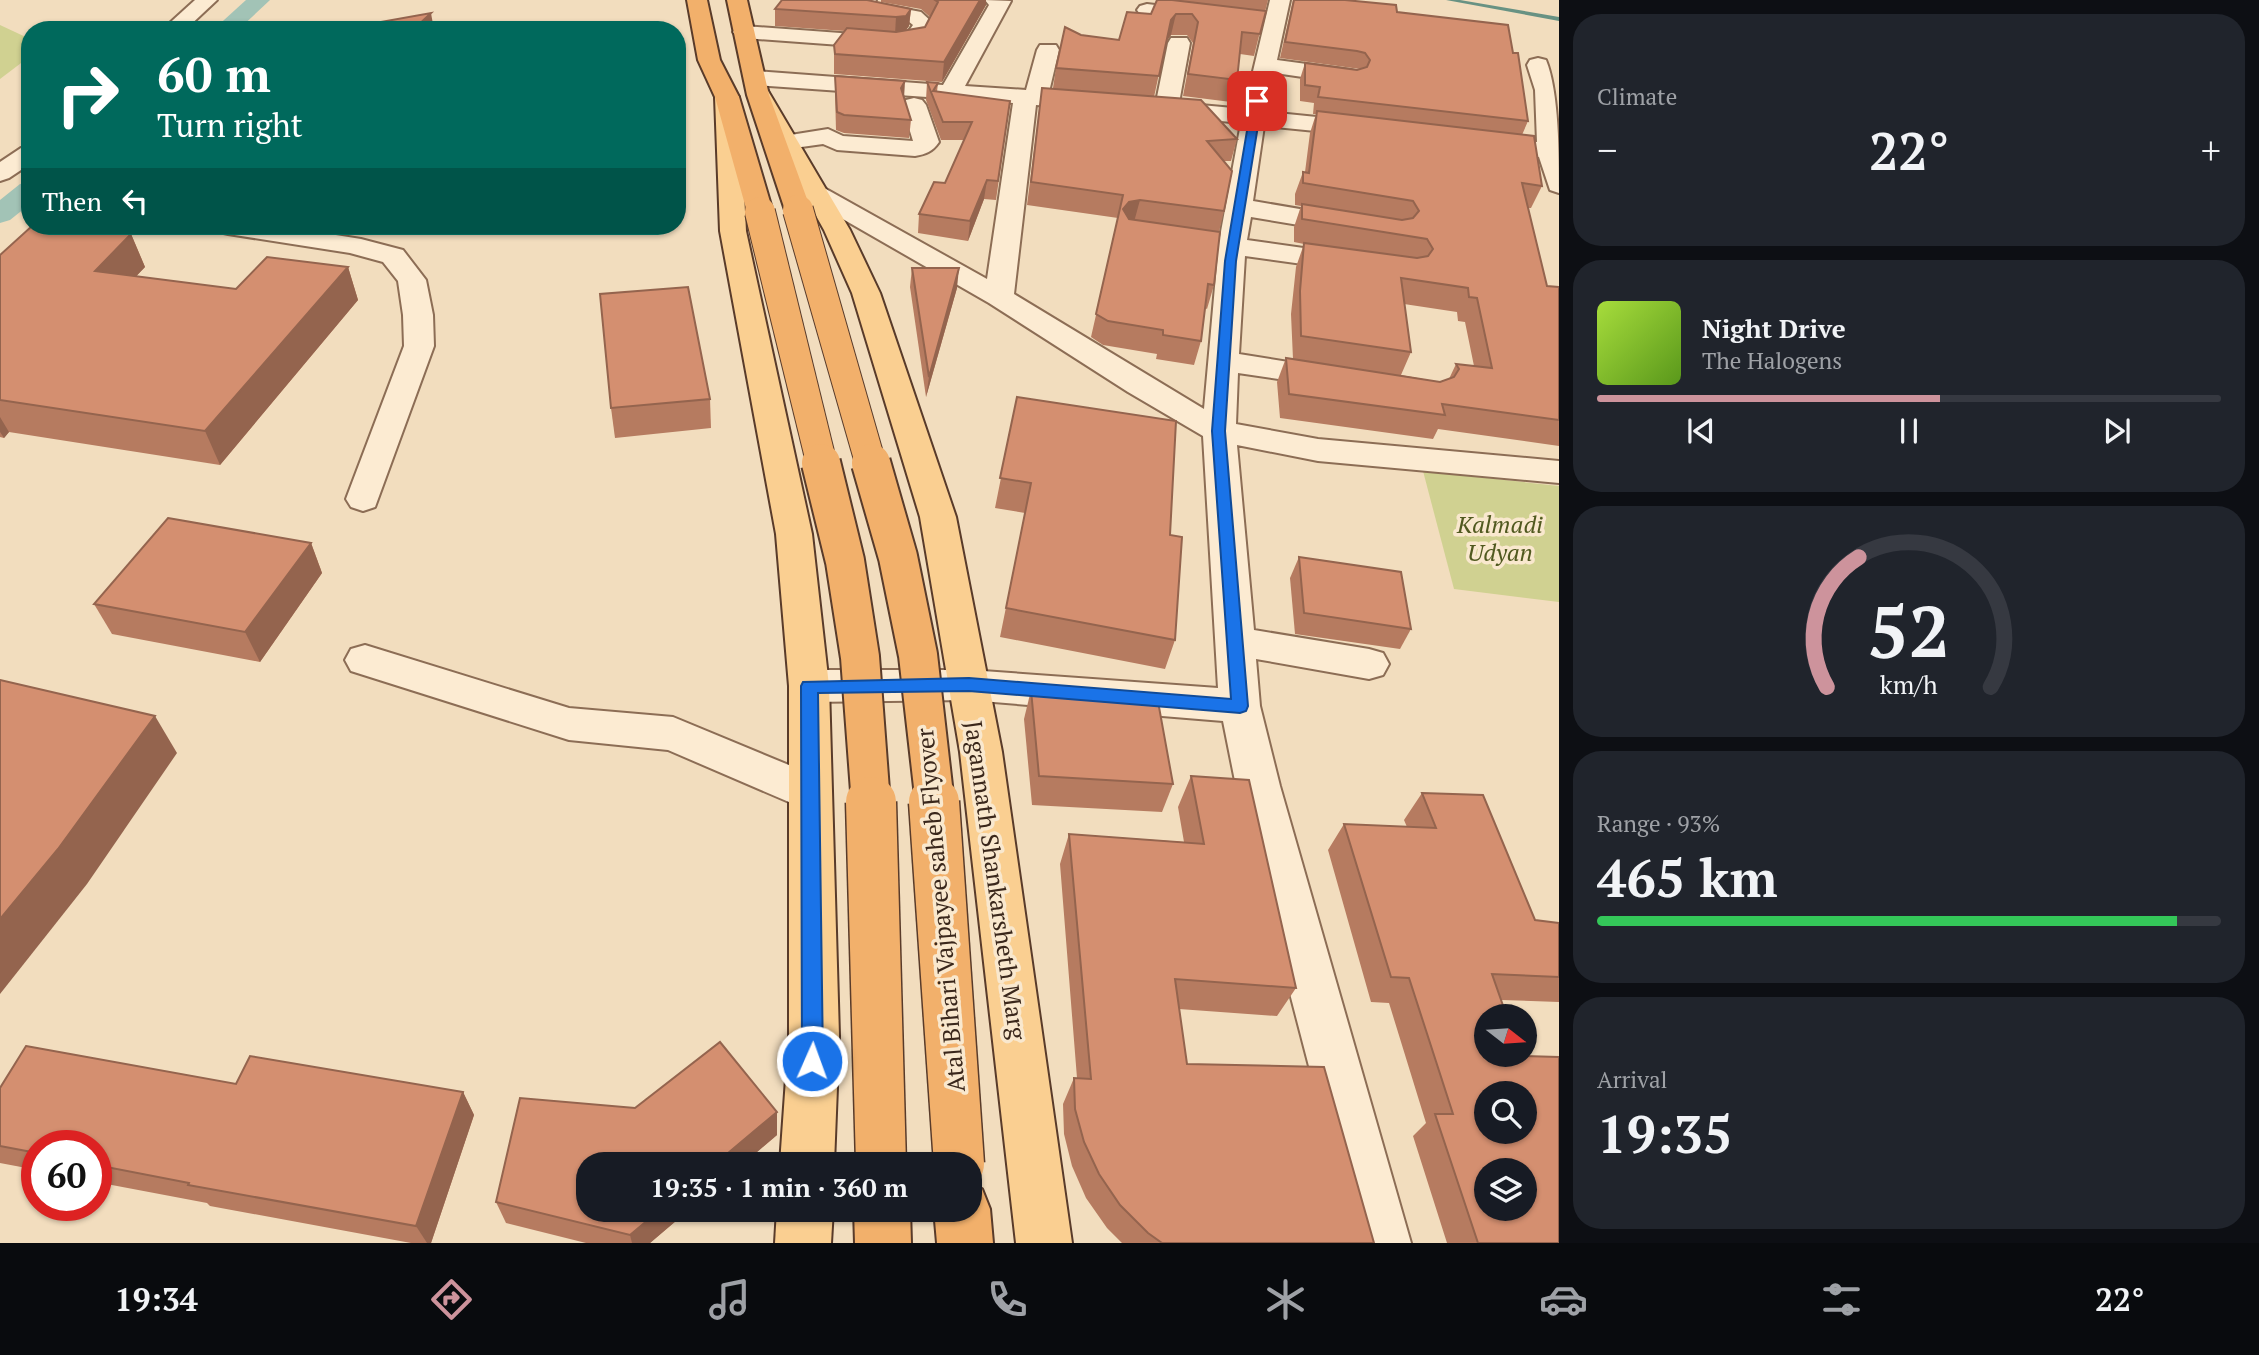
<!DOCTYPE html>
<html lang="en">
<head>
<meta charset="utf-8">
<style>
  :root { --surface:#171b24; --page:#20242c; --text:#f1f3f6; --muted:#9ea1a6; --line:#363941; --accent:#cd939c }
  body { margin:0; font-family:"PT Serif",serif; background:var(--page); color:var(--text); height:100vh; display:flex; flex-direction:column; font-size:26px; white-space:nowrap }
  * { box-sizing:border-box; margin:0 }
  p { font-size:23px; color:var(--muted) }
  .icon { flex:none; width:38px; height:38px; fill:none; stroke:currentColor; stroke-width:2; stroke-linecap:round; stroke-linejoin:round }
  .map { position:relative; flex:1; overflow:hidden }
  .details { display:flex; flex-direction:column; gap:14px; padding:14px; background:#0d0f14; width:700px }
  .details>* { flex:none }
  .hud { position:absolute; left:21px; top:21px; width:665px; height:214px; border-radius:28px; box-shadow:0 2px 5px #0004; background:#00695c; color:#fff; overflow:hidden }
  .needle { width:46px; rotate:107deg }
  .fabs { position:absolute; left:1474px; top:1004px; display:grid; gap:14px }
  .fabs a { display:grid; place-items:center; width:63px; height:63px; border-radius:50%; background:var(--surface); box-shadow:0 2px 5px #0004; font-size:35px }
  .speed { position:absolute; left:21px; top:1130px; display:flex; gap:14px; font-size:35px; font-weight:700; text-align:center }
  .speed>* { display:grid; place-content:center; width:91px; height:91px; border-radius:50%; background:var(--surface); box-shadow:0 2px 5px #0004; line-height:1 }
  .speed .limit { border:10px solid #d22; background:#fff; color:#111 }
  .pin { position:absolute; display:grid; place-items:center; width:60px; height:60px; color:#fff; margin:-30px; border-radius:14px; box-shadow:0 4px 10px #0006 }
  .me { position:absolute; width:77px; margin:-38px; rotate:2deg; stroke-linejoin:round; filter:drop-shadow(0 0 5px #0008) }
  .turn { display:flex; align-items:center; gap:24px; height:147px; padding:0 21px; font-size:32px }
  .turn .icon { width:91px; height:91px; stroke-width:2.5 }
  .turn b { display:block; font-size:49px; line-height:60px }
  .then { display:flex; align-items:center; height:66px; padding:0 21px; background:#0003; gap:14px; font-size:26px }
  .big { font-size:52px; font-weight:700; line-height:1.1 }
  .details .tile { flex:1; display:flex; flex-direction:column; justify-content:center; gap:10px; min-width:0; padding:0 24px; border-radius:28px; background:var(--page) }
  .details .dial { align-items:center; gap:0 }
  .dial svg { height:182px; overflow:visible; fill:none; stroke:var(--line); stroke-width:7; stroke-linecap:round; text-anchor:middle }
  .dial text { fill:var(--text); stroke:none }
  .song { display:flex; align-items:center; gap:21px }
  .cover { width:84px; height:84px; border-radius:10px; background:linear-gradient(135deg,hsl(80 70% 55%),hsl(90 70% 35%)) }
  .played { height:7px; border-radius:4px; background:linear-gradient(90deg,var(--accent) 55%,var(--line) 55%) }
  .keys { display:flex; justify-content:space-around; direction:ltr }
  .heat { display:flex; justify-content:space-between; align-items:center; font-size:38px; direction:ltr }
  .charge { height:10px; border-radius:5px; background:linear-gradient(90deg,#34c759 93%,var(--line) 0) }
  .trip { position:absolute; left:576px; top:1152px; width:406px; height:70px; border-radius:28px; background:var(--surface); box-shadow:0 2px 5px #0004; font-weight:700; line-height:70px; text-align:center }
  .tab-bar { display:flex; height:112px; justify-content:space-around; align-items:center; background:#090b0e; color:var(--muted) }
  .tab-bar .icon { width:49px; height:49px }
  .tab-bar .selected { color:var(--accent) }
  .tab-bar b { font-size:32px; color:var(--text) }
  main { display:flex; flex:1; min-height:0 }
  .map>svg:first-child { display:block }
</style>
</head>
<body>
<main>
<div class="map">
<svg width="1559" height="1243" viewBox="0 0 1559 1243">
  <rect width="100%" height="100%" fill="#f2ddbe"/>
  <g fill="#d0d191">
    <path d="M0 25 30 39 29 57 0 79Z"/>
    <path d="M1423 471 1559 486V602L1454 589Z"/>
  </g>
  <g fill="none" stroke-linecap="round" stroke-linejoin="round">
    <path fill="#689283" fill-rule="evenodd" d="M1446 0H1460L1559 17V21Z"/>
    <g fill="#a2c3b6" fill-rule="evenodd">
      <path d="M246 0H270L238 30H213Z"/>
      <path d="M30 182V204L10 220 0 223V200L20 184Z"/>
    </g>
    <defs>
      <g id="minor">
        <path d="M195 0H217L185 30H162Z"/>
        <path d="M854 0H876L874 3 921 12 934 24 921 46 895 49 744 38 737 36 733 32 737 28 744 26 895 37 906 35 913 25 908 21 851 11 848 7Z"/>
        <path d="M985 0 1011 1 965 86 1026 90 1037 50 1040 45H1056L1059 50 1049 92 1099 97 1103 102 1099 107 1091 109 1036 105 1014 294 1204 409 1218 253 1198 249 1194 243 1198 237H1220L1241 123 1161 115 1153 113 1149 108 1156 102 1168 43 1171 38H1187L1190 43 1179 103 1244 109 1270 0H1290L1277 60 1351 70 1359 72 1362 77 1359 82 1351 84 1275 73 1267 112 1366 122 1374 124 1378 129 1374 134 1366 136 1264 126 1253 201 1347 217 1356 219 1360 225 1356 231 1347 233 1251 217 1247 240 1353 255 1363 257 1367 263 1363 269 1353 271 1245 256 1239 354 1332 369 1343 371 1348 378 1343 385 1332 387 1238 373 1236 424 1318 439 1559 461V483L1318 461 1237 445 1254 630 1369 649 1383 653 1389 664 1383 675 1369 679 1256 659 1260 706 1280 786 1411 1243H1355L1236 786 1223 721 969 700 809 702 795 697 789 686 795 675 809 670H969L1218 688 1203 436 1128 392 989 303 808 199 804 194 808 189 817 186 826 189 987 279 1013 103 756 85 748 83 745 78 748 73 756 71 943 85 989 5Z"/>
        <path d="M1147 4 1206 11 1213 13 1216 17 1213 21 1206 23 1140 14 1137 10 1140 6Z"/>
        <path d="M1538 58 1546 60C1559 92 1559 155 1559 193L1550 190 1539 157 1485 150 1476 148 1473 143 1476 138 1485 136 1537 142 1535 90 1527 65 1530 60Z"/>
        <path d="M914 98 922 100 926 105 939 142C932 152 926 154 915 156L837 150 823 144 787 149 778 147 775 142 778 137 828 129 843 136 913 141 902 105 906 100Z"/>
        <path d="M30 146V164L9 178 0 181V162L21 148Z"/>
        <path d="M215 226H279L361 239 403 250 426 280 433 315 434 346 375 507 363 511 351 507 346 499 404 346 403 315 398 281 383 262 350 253 228 234 219 232Z"/>
        <path d="M365 645 569 708 673 717 825 780 832 793 825 806 810 811 668 750 569 740 351 671 345 660 351 649Z"/>
      </g>
      <g id="primary">
        <path d="M760 89 768 91 771 96 850 230 880 293 956 517 1002 752 1072 1243H1016L960 752 920 517 852 293 824 230 749 96 752 91Z"/>
        <path d="M727 90 735 92 739 97 746 231 812 534 829 686 839 1036 834 1164H780L789 1036V686L776 534 720 231 715 97 719 92Z"/>
        <path d="M777 1209H833L831 1243H775Z"/>
      </g>
      <g id="trunk">
        <path d="M687 0H707L720 60 739 97 773 212 769 218 760 220 751 218 747 212 715 97 698 60Z"/>
        <path d="M727 0H747L769 95 811 210 807 216 798 218 789 216 785 210 747 95Z"/>
        <path d="M970 1184 982 1189 990 1209 993 1243H937L934 1209H970Z"/>
        <path d="M854 1209H910L911 1243H855Z"/>
      </g>
    </defs>
    <use href="#minor" stroke="#8c6d55" stroke-width="4"/>
    <use href="#primary" stroke="#593b2a" stroke-width="4"/>
    <use href="#trunk" stroke="#593b2a" stroke-width="4"/>
    <use href="#minor" fill="#fcebd2" fill-rule="evenodd"/>
    <use href="#primary" fill="#facf91" fill-rule="evenodd"/>
    <use href="#trunk" fill="#f2b06b" fill-rule="evenodd"/>
    <defs>
      <g id="trunk-bridge-far2">
        <path d="M798 210 871 465"/>
        <path d="M760 212 822 465"/>
      </g>
      <g id="trunk-bridge-far1">
        <path d="M821 463 845 561 860 657 871 804"/>
        <path d="M871 463 898 557 918 655 935 804"/>
      </g>
      <g id="trunk-bridge">
        <path d="M871 802 881 1164"/>
        <path d="M934 802 959 1164"/>
      </g>
    </defs>
    <use href="#trunk-bridge-far2" stroke="#593b2a" stroke-width="32" stroke-linecap="butt"/>
    <use href="#trunk-bridge-far1" stroke="#593b2a" stroke-width="42" stroke-linecap="butt"/>
    <use href="#trunk-bridge" stroke="#593b2a" stroke-width="53" stroke-linecap="butt"/>
    <use href="#trunk-bridge-far2" stroke="#f2b06b" stroke-width="30"/>
    <use href="#trunk-bridge-far1" stroke="#f2b06b" stroke-width="38"/>
    <use href="#trunk-bridge" stroke="#f2b06b" stroke-width="50"/>
  </g>
  <g fill="#b67b60" fill-rule="evenodd">
    <path d="M881 0H986V5L942 82 834 74V45L845 31 775 26V9H911L909 26 906 30 925 27 930 17 921 9 881 2Z"/>
    <path d="M1157 0H1268L1254 56 1240 54 1237 80 1231 102 1183 96 1193 43 1187 35H1171L1166 41 1154 97 1237 139 1231 161H1224V211L1219 232 1214 285 1207 309 1205 308 1201 341 1194 365 1156 359 1157 354 1103 345 1091 337 1118 218 1027 205 1042 88H1053L1056 68 1081 35 1119 40 1151 14Z"/>
    <path d="M1293 0 1397 12 1513 53 1528 121 1522 135 1542 186 1531 208H1528L1547 286 1559 287V446L1438 429 1433 439 1280 418 1277 382 1286 358 1293 359 1291 314 1296 267 1304 244 1294 242V227L1301 206 1295 205V194L1303 172H1305L1310 133 1316 114H1313L1314 103 1300 101V79L1305 63 1357 70 1360 69 1280 58ZM1404 304 1457 312 1458 321 1465 322 1474 366 1456 364 1449 379 1440 382 1401 375 1411 352Z"/>
    <path d="M835 76 904 98 911 120 909 138 844 133 836 130 835 93Z"/>
    <path d="M927 82 938 83 937 92 1010 101 996 200 984 199 968 241 918 233 919 214 945 183 964 140H941L926 100Z"/>
    <path d="M131 234 145 267 136 276 236 289 348 267 358 300 220 465 9 432 4 438 0 437V255Z"/>
    <path d="M912 268 957 288 926 397 910 287Z"/>
    <path d="M1017 397 1170 535 1175 640 1165 669 1000 637 1025 513 995 508Z"/>
    <path d="M710 399 711 428 615 438 611 408Z"/>
    <path d="M311 543 322 573 260 662 112 634 94 604Z"/>
    <path d="M1299 557 1411 629 1400 649 1295 634 1290 578Z"/>
    <path d="M1031 690 1173 784 1162 812 1032 805 1024 719Z"/>
    <path d="M1191 776 1296 988 1277 1016 1179 1009 1187 1064 1374 1243H1122L1107 1228 1086 1198 1072 1166 1064 1134 1063 1104 1074 1078H1077L1060 864 1069 834 1184 842 1178 807Z"/>
    <path d="M1422 793 1535 920 1559 923V1002L1501 1000 1559 1243H1447L1413 1136 1426 1123 1389 1003 1371 1002 1328 850 1344 824 1407 827 1404 820Z"/>
    <path d="M236 1084 463 1092 474 1115 431 1243H411L210 1206 207 1203 96 1182V1146H37V1170L0 1163V1088Z"/>
    <path d="M777 1112V1135L650 1243H586L506 1223 496 1202Z"/>
  </g>
  <g fill="#94644e">
    <path d="M980 0H986V5L942 82 944 62Z"/>
    <path d="M911 9 909 26 904 33 895 34 896 17Z"/>
    <path d="M431 13 434 30H413Z"/>
    <path d="M1176 14 1171 35 1166 42 1171 20Z"/>
    <path d="M905 81 904 99 901 88Z"/>
    <path d="M987 180 984 199 968 241 970 221Z"/>
    <path d="M1140 200 1134 222 1123 224V209L1129 202Z"/>
    <path d="M131 234 145 267 110 304 95 271Z"/>
    <path d="M348 267 358 300 220 465 205 431Z"/>
    <path d="M959 268 957 288 926 397 929 377Z"/>
    <path d="M0 417 9 432 4 438 0 432Z"/>
    <path d="M311 543 322 573 260 662 245 632Z"/>
    <path d="M155 716 177 753 87 884 0 994V919Z"/>
    <path d="M463 1092 474 1115 431 1243H427L416 1226Z"/>
    <path d="M777 1112V1135L743 1164H715Z"/>
    <path d="M661 1209H690L650 1243H632L630 1235Z"/>
  </g>
  <g fill="#d48f70" stroke="#94644e" stroke-width="2" fill-rule="evenodd">
    <path d="M782 0H867L911 9 906 16 896 17 775 9Z"/>
    <path d="M935 0H980L944 62 835 54 834 45 847 28 896 32 925 27 938 2Z"/>
    <path d="M1157 0H1172L1266 11 1260 34 1242 32 1237 80 1188 74 1198 22 1192 14H1176L1171 20 1159 76 1056 68 1065 27 1081 35 1119 40 1127 12 1151 14Z"/>
    <path d="M1294 0H1345L1396 5 1397 12 1508 25 1513 53H1518L1528 121 1318 97 1320 87 1305 85V63L1357 70 1367 67 1370 60 1365 53 1357 51 1285 42Z"/>
    <path d="M431 13 413 30H336Z"/>
    <path d="M835 76 905 81 901 88 911 120 844 115 837 112Z"/>
    <path d="M927 82 938 83 933 91 1010 101 998 181 987 180 970 221 919 214 934 182 945 183 972 122H943Z"/>
    <path d="M1042 88 1201 100 1237 139 1207 141 1232 171 1224 211 1140 200 1129 202 1123 209 1129 219 1220 232 1214 285 1208 284 1201 341 1163 335V330L1108 321 1096 314 1123 195 1031 182Z"/>
    <path d="M1317 111 1534 136 1542 186 1522 183 1547 286 1559 287V420L1442 404 1445 415 1289 394 1286 358 1440 382 1454 377 1459 369 1456 364 1492 368 1477 298 1469 297 1468 288 1401 278 1411 352 1301 336 1300 291 1304 243 1417 258 1428 256 1433 249 1427 239 1302 219V204L1402 220 1413 218 1419 211 1413 201 1303 183V172L1309 173Z"/>
    <path d="M32 226 131 234 95 271 236 289 267 257 348 267 205 431 0 400V255Z"/>
    <path d="M912 268H959L929 377Z"/>
    <path d="M688 287 710 399 611 408 600 294Z"/>
    <path d="M1017 397 1176 421 1170 535 1182 537 1175 640 1006 608 1031 483 1000 478Z"/>
    <path d="M168 518 311 543 245 632 94 604Z"/>
    <path d="M1299 557 1401 572 1411 629 1304 613Z"/>
    <path d="M0 680 155 716 58 849 0 919Z"/>
    <path d="M1031 690 1157 696 1173 784 1039 776Z"/>
    <path d="M1191 776 1249 780 1296 988 1175 979 1187 1064 1324 1067 1374 1243H1162L1148 1233 1120 1205 1099 1174 1084 1142 1075 1109 1074 1078 1091 1079 1069 834 1204 844Z"/>
    <path d="M1422 793 1483 795 1535 920 1559 923V977L1492 974 1507 1017H1486V1055L1559 1057V1243H1478L1435 1114H1453L1409 978 1391 977 1344 824 1436 828ZM1486 1094H1524V1132H1486ZM1486 1171H1524V1209H1486Z"/>
    <path d="M720 1042 777 1112 715 1164H588V1209H661L630 1235 496 1202 520 1098 635 1108Z"/>
    <path d="M26 1046 236 1084 250 1056 463 1092 416 1226 188 1185 189 1183 96 1165V1146H37V1153L0 1146V1088Z"/>
  </g>
  <path fill="#1a73e8" stroke="#114b97" stroke-width="2" d="M1257 98 1262 101 1236 261 1225 431 1248 706 1246 711 1240 713 969 691 818 693 823 1061 820 1069 812 1072 805 1069 802 1061 801 686 803 682 969 678 1231 699 1212 431 1225 261 1252 101Z"/>
  <g text-anchor="middle" dominant-baseline="central" stroke-width="7" stroke-linejoin="round" paint-order="stroke">
    <g font-size="24" font-style="italic" fill="#50591f" stroke="#f9e8ce">
      <text x="1500" y="524">Kalmadi<tspan x="1500" dy="28">Udyan</tspan></text>
    </g>
    <g font-size="24" fill="#3a271b" stroke="#f9e8ce">
      <text transform="translate(996 880) rotate(82)">Jagannath Shankarsheth Marg</text>
      <text transform="translate(940 910) rotate(-95)">Atal Bihari Vajpayee saheb Flyover</text>
    </g>
  </g>
</svg>
<div class="fabs">
<a><svg class="needle" viewBox="-14 -14 28 28"><path d="M0-13l5 13h-10z" fill="#e53935"/><path d="M0 13l5-13h-10z" fill="#9ea1a6"/></svg></a>
<a><svg class="icon" aria-label="search" viewBox="0 0 24 24"><circle cx="10" cy="10" r="6"/><path d="M15 15l6 6"/></svg></a>
<a><svg class="icon" aria-label="layers" viewBox="0 0 24 24"><path d="M12 4l9 5-9 5-9-5zM3 14l9 5 9-5"/></svg></a>
</div>
<div class="speed"><div class="limit">60</div></div>
<div class="pin" style="left:1257px;top:101px;background:#d93025"><svg class="icon" aria-label="arrive" viewBox="0 0 24 24"><path d="M6 21V4h12l-3 4 3 4H6"/></svg></div>
<svg class="me" style="left:812px;top:1061px" viewBox="-20 -20 40 40"><circle r="17" fill="#1a73e8" stroke="#fff" stroke-width="3"/><path d="M0-11L8 9 0 5-8 9z" fill="#fff"/></svg>
<div class="trip">19:35 · 1 min · 360 m</div>
<div class="hud">
<div class="turn"><svg class="icon" aria-label="right" viewBox="0 0 24 24"><path d="M7 20v-9h11M14 6l5 5-5 5"/></svg><div><b>60 m</b>Turn right</div></div>
<div class="then">Then<svg class="icon" aria-label="left" viewBox="0 0 24 24"><path d="M17 20v-9H6M10 6l-5 5 5 5"/></svg></div>
</div>
</div>
<section class="details">
<div class="tile"><p>Climate</p>
<div class="heat"><a>−</a><b class="big">22°</b><a>+</a></div>
</div>
<div class="tile">
<div class="song"><i class="cover"></i><div><b>Night Drive</b><p>The Halogens</p></div></div>
<div class="played"></div>
<div class="keys"><svg class="icon" aria-label="previous" viewBox="0 0 24 24"><path d="M18 5L8 12l10 7zM5 5v14"/></svg><svg class="icon" aria-label="pause" viewBox="0 0 24 24"><path d="M8 5v14M16 5v14"/></svg><svg class="icon" aria-label="next" viewBox="0 0 24 24"><path d="M6 5l10 7-10 7zM19 5v14"/></svg></div>
</div>
<div class="tile dial"><svg viewBox="0 0 100 80">
<path d="M14 69A42 42 0 1 1 86 69"/>
<path d="M14 69A42 42 0 0 1 28 12" stroke="#cd939c"/>
<text x="50" y="56" font-size="32" font-weight="700">52</text>
<text x="50" y="72" font-size="11">km/h</text>
</svg></div>
<div class="tile"><p>Range · 93%</p><b class="big">465 km</b><div class="charge"></div></div>
<div class="tile"><p>Arrival</p><b class="big">19:35</b></div>
</section>
</main>
<nav class="tab-bar">
<b>19:34</b>
<svg class="icon selected" aria-label="directions" viewBox="0 0 24 24"><path d="M12 3l9 9-9 9-9-9zM9 14v-3h6M13 9l2 2-2 2"/></svg>
<svg class="icon" aria-label="music" viewBox="0 0 24 24"><path d="M9 18V5l10-2v13"/><circle cx="6" cy="18" r="3"/><circle cx="16" cy="16" r="3"/></svg>
<svg class="icon" aria-label="phone" viewBox="0 0 24 24"><path d="M5 4h4l2 5-3 2q2 4 5 5l2-3 5 2v4C11 20 4 13 5 4z"/></svg>
<svg class="icon" aria-label="climate" viewBox="0 0 24 24"><path d="M12 3v18M4 7l16 10M4 17L20 7"/></svg>
<svg class="icon" aria-label="car" viewBox="0 0 24 24"><path d="M5 17H2v-5l4-1 3-4h7l3 4 3 1v5h-3M9 17h6M6 11h13"/><circle cx="7" cy="17" r="2"/><circle cx="17" cy="17" r="2"/></svg>
<svg class="icon" aria-label="filters" viewBox="0 0 24 24"><path d="M4 7h16M4 17h16"/><circle cx="9" cy="7" r="2"/><circle cx="15" cy="17" r="2"/></svg>
<b>22°</b>
</nav>
</body>
</html>
